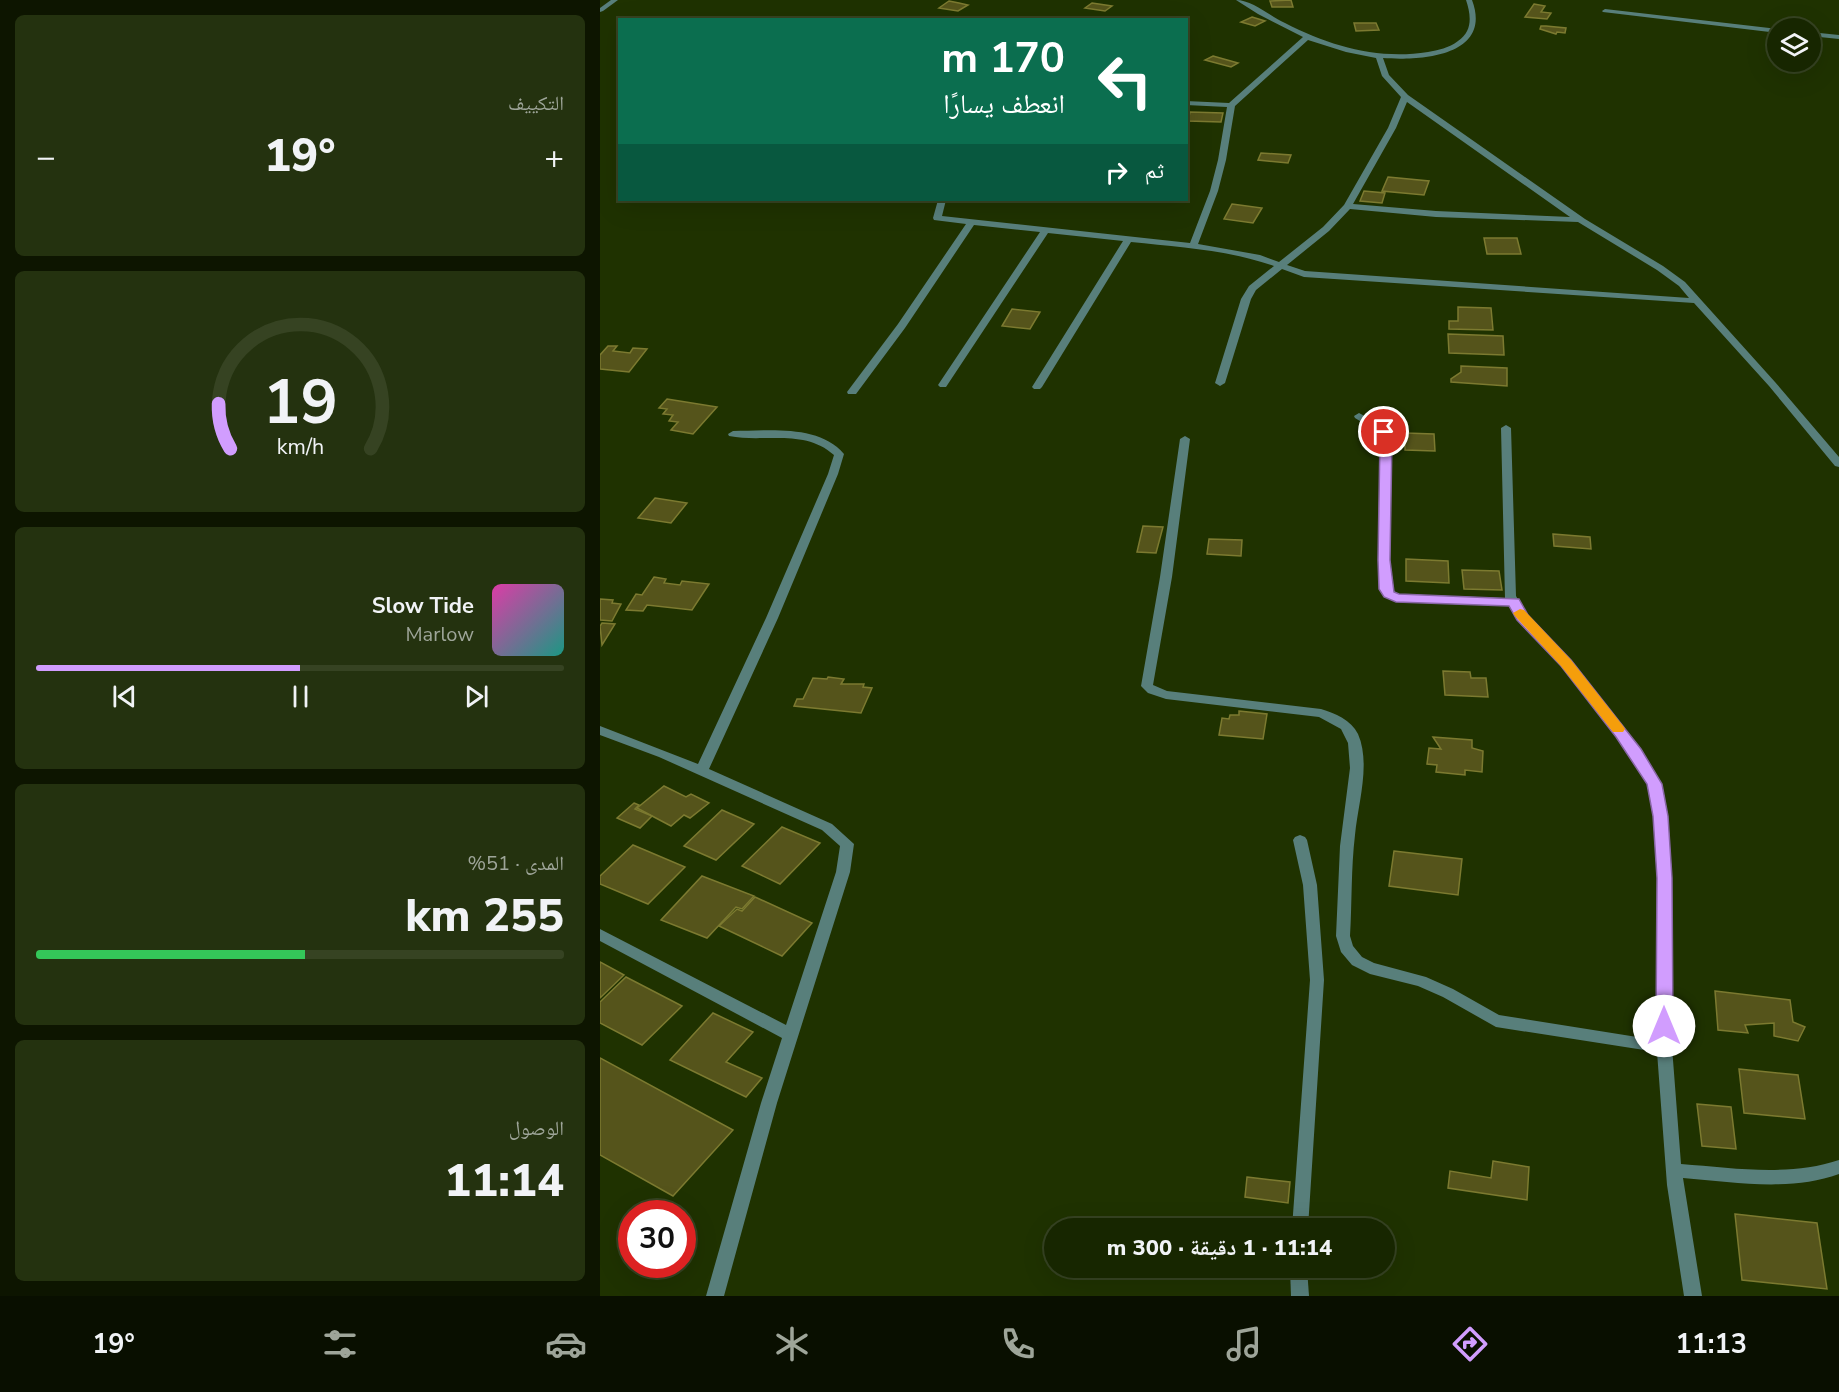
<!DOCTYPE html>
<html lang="ar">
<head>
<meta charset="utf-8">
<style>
  :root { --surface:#172600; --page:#24320f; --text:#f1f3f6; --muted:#9ea599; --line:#364322; --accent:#d19dfe }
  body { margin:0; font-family:"Nunito Sans","Noto Naskh Arabic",sans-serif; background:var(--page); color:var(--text); direction:rtl; height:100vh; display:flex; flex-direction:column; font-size:22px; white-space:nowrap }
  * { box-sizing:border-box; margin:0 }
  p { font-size:20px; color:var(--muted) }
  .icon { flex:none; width:33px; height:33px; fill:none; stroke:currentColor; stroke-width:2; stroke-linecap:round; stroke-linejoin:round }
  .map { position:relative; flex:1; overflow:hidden; direction:ltr }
  .panel { display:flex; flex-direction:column; gap:15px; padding:15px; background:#0d1500; width:600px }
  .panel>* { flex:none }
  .top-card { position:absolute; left:18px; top:18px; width:570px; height:183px; border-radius:0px; box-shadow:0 6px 24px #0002,0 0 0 2px var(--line); direction:rtl; background:#0b6e4f; color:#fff; overflow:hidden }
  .fabs { position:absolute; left:1167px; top:18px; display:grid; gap:12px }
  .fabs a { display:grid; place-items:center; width:54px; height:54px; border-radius:50%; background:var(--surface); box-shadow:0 6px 24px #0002,0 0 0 2px var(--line); font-size:30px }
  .speed { position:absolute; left:18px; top:1200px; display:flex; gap:12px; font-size:30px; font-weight:700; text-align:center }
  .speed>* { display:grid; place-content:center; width:78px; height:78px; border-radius:50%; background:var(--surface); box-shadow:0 6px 24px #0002,0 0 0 2px var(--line); line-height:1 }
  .speed .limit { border:9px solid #d22; background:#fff; color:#111 }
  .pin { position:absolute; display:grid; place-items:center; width:51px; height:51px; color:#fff; margin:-26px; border:3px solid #fff; border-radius:50%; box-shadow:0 2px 6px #0007 }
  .me { position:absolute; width:66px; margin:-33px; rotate:0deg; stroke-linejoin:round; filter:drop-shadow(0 0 4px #0008) }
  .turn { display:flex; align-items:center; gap:21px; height:126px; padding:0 24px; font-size:27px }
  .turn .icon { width:78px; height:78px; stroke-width:2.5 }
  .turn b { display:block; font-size:42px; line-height:51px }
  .then { display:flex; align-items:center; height:57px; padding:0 24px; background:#0003; gap:12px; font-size:22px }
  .big { font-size:45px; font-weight:800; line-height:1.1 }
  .panel .widget { flex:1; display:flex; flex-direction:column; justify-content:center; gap:9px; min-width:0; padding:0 21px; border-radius:9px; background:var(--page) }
  .panel .dial { align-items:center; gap:0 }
  .dial svg { height:156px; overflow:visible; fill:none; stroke:var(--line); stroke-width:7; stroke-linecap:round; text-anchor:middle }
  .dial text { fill:var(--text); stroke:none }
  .song { display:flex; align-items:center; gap:18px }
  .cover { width:72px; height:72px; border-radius:9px; background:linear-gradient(135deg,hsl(320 70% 55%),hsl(170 70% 35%)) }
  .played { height:6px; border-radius:3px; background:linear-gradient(90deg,var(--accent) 50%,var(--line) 50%) }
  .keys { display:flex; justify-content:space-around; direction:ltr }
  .heat { display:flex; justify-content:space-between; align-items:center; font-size:33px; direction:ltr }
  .charge { height:9px; border-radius:4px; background:linear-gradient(90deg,#34c759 51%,var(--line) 0) }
  .trip { position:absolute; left:444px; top:1218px; width:351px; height:60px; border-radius:30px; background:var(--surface); box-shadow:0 6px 24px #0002,0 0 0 2px var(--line); font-weight:800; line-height:60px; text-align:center; direction:rtl }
  .tab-bar { display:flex; height:96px; justify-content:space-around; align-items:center; background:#090f00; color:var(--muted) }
  .tab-bar .icon { width:42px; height:42px }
  .tab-bar .selected { color:var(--accent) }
  .tab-bar b { font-size:27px; color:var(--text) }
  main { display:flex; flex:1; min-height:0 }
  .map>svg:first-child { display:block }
</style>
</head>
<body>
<main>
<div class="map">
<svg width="1239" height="1296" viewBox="0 0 1239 1296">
  <rect width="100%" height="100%" fill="#1f3200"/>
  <g fill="#55541b" stroke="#7c7a30" stroke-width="1.5">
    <path d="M691 0 693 7H672L670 1Z"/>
    <path d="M349 1 359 3 368 5 358 11 339 8Z"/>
    <path d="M492 3 512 6 505 11 485 8Z"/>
    <path d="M934 4 945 6 941 12 951 13 947 19 925 17Z"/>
    <path d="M652 17 665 21 655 26 641 22Z"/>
    <path d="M754 23H776L779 30 756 31Z"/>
    <path d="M941 26H946L966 28 965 33 957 32 956 34 940 29Z"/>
    <path d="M613 56 638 63 631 67 605 60Z"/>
    <path d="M590 112 623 113 621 122 588 121Z"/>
    <path d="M661 153 691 155 688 163 658 160Z"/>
    <path d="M788 177 829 181 824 195 782 191Z"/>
    <path d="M764 191 785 193 782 203 760 201Z"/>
    <path d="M632 204 662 208 653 223 624 219Z"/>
    <path d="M884 238H917L921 254H887Z"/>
    <path d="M858 307 891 308 893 330 849 329V321H858Z"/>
    <path d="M412 309 440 312 430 329 402 326Z"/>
    <path d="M848 334 903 336 904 355 849 353Z"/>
    <path d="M8 346H17L13 351 30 353 33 348 47 349 29 372 0 369V355Z"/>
    <path d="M861 366 907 368V386L851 382V379L861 372Z"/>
    <path d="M67 399 117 407 93 434 71 430 78 422 69 421 73 415 63 414 67 409 59 408Z"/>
    <path d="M805 433 834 434 835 451 805 450Z"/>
    <path d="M55 498 87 503 71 523 38 518Z"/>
    <path d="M543 526 563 527 556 553 537 552Z"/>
    <path d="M953 534 990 537 991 549 954 546Z"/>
    <path d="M609 539 642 540 641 556 607 554Z"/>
    <path d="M806 559 848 561 849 583 806 581Z"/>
    <path d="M862 570 899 571 902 590 864 589Z"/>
    <path d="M54 577 66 579 64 583 80 585 82 581 109 584 92 610 47 605 43 611 26 610 36 594 42 595Z"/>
    <path d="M0 599 13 600 12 603 21 604 12 621 0 620Z"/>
    <path d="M2 623 15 624 2 645 0 626Z"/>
    <path d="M843 671 870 672 871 678H886L888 697 845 695Z"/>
    <path d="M228 677 244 679 241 684H264L263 687 272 688 261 713 194 706 197 699H203L213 678 227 679Z"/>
    <path d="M639 711 667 714 663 739 619 735 622 718 629 719 630 715H639Z"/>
    <path d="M833 737 872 740V748L883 751 882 772 865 770V775L836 772 837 765 827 764 829 748 841 749Z"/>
    <path d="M64 786 86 797 91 794 109 803 90 818 84 815 71 826 37 808Z"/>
    <path d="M34 803 39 805 35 809 52 816 40 828 17 818Z"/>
    <path d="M122 810 154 824 116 860 84 846Z"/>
    <path d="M182 827 220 843 180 884 142 866Z"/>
    <path d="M33 845 85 867 48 904 0 884V876Z"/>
    <path d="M794 851 862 859 858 895 789 886Z"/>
    <path d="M102 876 154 896 142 909 136 907 107 938 61 920Z"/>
    <path d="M155 897 212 923 182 956 119 926 137 909 142 911Z"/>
    <path d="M0 962 24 975 0 998Z"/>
    <path d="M26 977 82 1006 42 1045 0 1023V1002Z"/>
    <path d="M1115 991 1190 1000 1193 1022 1205 1027 1198 1041 1174 1036V1023L1145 1025 1148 1033 1118 1030Z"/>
    <path d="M113 1013 153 1032 126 1062 162 1078 146 1097 70 1060Z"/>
    <path d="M0 1058 133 1130 73 1196 0 1155Z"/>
    <path d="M1139 1069 1198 1075 1205 1119 1144 1113Z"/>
    <path d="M1097 1104 1131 1107 1136 1149 1102 1146Z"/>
    <path d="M893 1161 929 1167 927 1200 848 1188 850 1171 891 1178Z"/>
    <path d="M647 1177 690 1182 688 1203 645 1197Z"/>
    <path d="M1135 1214 1217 1223 1227 1289 1142 1280Z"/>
  </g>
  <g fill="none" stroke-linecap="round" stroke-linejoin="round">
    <g fill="#587f7b" fill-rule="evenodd">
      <path d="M11 0H18L3 11 0 12V8Z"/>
      <path d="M636 0C652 0 670 16 685 23 730 46 777 60 828 52 838 50 849 48 858 41 873 31 871 15 866 0H872C893 56 821 61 783 58L789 75 808 95 985 219 1063 266 1085 282 1175 382 1239 457V467L1235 466 1169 386 1094 303 704 277 682 269 656 290 651 299 625 383 620 386 615 383 641 299 649 286 674 266C629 250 578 247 531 242L442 387 440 389H434L432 387 523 241 448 233 346 387H340L338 385 440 232 374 225 305 328 256 394H248L247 392 298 324 366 224 334 220 333 218 338 200H346L342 216 590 243 610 191 618 160 627 107 586 105V101L629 103 703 37 658 14ZM708 40 746 52 776 58 782 76 801 97 788 128 744 205 723 227 679 262 660 255 598 244 618 191 626 160 635 106ZM807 102 970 217 836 211 753 204 796 128ZM750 209 836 217 978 222 1057 270 1079 286 1089 298 705 271 687 265 729 231Z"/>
      <path d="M1005 9 1178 29V33L1003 12 1002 11Z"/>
      <path d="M1210 32 1239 35V39L1210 36Z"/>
      <path d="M759 413 781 425 791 438 790 559 792 589 798 594 905 598 901 428 906 425 911 428 916 596 927 615 970 660 1041 749 1061 784 1067 816 1072 878V1047L1081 1164C1134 1168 1188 1177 1239 1160V1174C1189 1192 1134 1182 1083 1178L1102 1296H1084L1067 1185 1057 1052 896 1027 843 997 818 986 770 974 752 965 741 952 736 936 740 846 750 768 748 743 741 729 719 717 566 699 548 693 541 686 560 577 580 439 585 436 590 439 572 577 553 685 567 691 721 709C735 713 751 720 758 734 771 764 758 803 755 835 751 868 752 902 750 936L753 946 762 957 774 963 826 977 853 989 899 1015 1056 1040 1058 878 1053 816 1047 784 1031 755 962 666 918 620 910 605 796 602 785 597 780 589 778 559 781 438 773 429 755 418 754 416Z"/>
      <path d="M133 431C168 431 219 424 244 454L238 474 178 618 109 769 232 824 254 844 250 872 177 1103 124 1296H106L161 1103 182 1038 0 941V929L186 1025 236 872 240 846 222 830 59 757 0 735V726L98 764 166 618 228 474 234 455C204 428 164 443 129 436L128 434Z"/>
      <path d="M700 835 705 837 707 840 717 885 724 980 708 1228H692L710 980 703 885 693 840 695 837Z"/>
      <path d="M690 1268H707L709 1296H691Z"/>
    </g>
  </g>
  <path fill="#d19dfe" stroke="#8866a5" stroke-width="1.5" d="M784 429 788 430 792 438 790 560 794 592 799 594 919 599 928 615 971 660 1026 730 1041 749 1062 784 1068 816 1072 878 1073 1026 1070 1031 1064 1033 1058 1031 1056 1026 1057 878 1053 816 1047 784 1016 737 961 666 917 620 909 606 796 602 784 597 779 589 778 560 780 438 778 432Z"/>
  <path fill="#f59e0b" d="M920 609 924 610 971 660 1023 726 1025 729 1023 732H1013L961 666 915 616 913 613Z"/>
</svg>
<div class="fabs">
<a><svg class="icon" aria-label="layers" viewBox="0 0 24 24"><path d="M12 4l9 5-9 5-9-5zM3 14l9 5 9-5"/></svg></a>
</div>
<div class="speed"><div class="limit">30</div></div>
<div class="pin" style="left:784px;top:432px;background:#d93025"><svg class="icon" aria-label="arrive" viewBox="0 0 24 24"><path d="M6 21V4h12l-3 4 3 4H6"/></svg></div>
<svg class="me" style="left:1064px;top:1026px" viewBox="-20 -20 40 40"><circle r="19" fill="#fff"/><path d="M0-13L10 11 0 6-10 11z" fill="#d19dfe"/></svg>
<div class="trip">11:14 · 1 دقيقة · 300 m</div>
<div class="top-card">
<div class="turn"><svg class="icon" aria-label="left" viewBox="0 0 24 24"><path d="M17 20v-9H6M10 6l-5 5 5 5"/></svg><div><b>170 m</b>انعطف يسارًا</div></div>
<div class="then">ثم<svg class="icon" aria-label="right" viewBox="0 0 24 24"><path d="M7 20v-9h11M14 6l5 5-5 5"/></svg></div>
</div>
</div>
<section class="panel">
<div class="widget"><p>التكييف</p>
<div class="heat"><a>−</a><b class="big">19°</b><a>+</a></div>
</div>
<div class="widget dial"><svg viewBox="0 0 100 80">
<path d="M14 69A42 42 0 1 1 86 69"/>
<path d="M14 69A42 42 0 0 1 8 46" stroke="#d19dfe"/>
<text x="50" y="56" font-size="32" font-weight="700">19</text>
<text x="50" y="72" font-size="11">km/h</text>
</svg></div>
<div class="widget">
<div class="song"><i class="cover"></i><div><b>Slow Tide</b><p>Marlow</p></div></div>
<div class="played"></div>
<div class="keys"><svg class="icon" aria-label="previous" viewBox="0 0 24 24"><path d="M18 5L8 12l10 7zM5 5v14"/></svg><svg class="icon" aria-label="pause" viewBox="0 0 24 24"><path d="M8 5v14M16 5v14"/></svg><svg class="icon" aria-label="next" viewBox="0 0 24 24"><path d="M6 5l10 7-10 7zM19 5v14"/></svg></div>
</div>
<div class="widget"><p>المدى · 51%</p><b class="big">255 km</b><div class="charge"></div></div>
<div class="widget"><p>الوصول</p><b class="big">11:14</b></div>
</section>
</main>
<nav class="tab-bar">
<b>11:13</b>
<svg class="icon selected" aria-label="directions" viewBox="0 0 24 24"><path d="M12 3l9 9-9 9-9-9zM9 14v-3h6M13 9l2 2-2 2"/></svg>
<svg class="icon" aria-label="music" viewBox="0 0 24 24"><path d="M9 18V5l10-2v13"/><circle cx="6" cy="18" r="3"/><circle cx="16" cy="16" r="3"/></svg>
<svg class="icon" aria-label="phone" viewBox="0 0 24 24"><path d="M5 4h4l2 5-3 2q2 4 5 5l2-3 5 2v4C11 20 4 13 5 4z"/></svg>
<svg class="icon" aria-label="climate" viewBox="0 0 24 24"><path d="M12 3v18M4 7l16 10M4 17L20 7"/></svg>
<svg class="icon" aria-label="car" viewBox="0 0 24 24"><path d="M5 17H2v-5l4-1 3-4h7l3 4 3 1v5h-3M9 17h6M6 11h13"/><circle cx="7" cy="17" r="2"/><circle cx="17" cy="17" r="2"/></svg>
<svg class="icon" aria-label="filters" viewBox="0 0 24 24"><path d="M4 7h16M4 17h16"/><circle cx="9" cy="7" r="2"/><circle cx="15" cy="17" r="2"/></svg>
<b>19°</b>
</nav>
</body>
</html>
